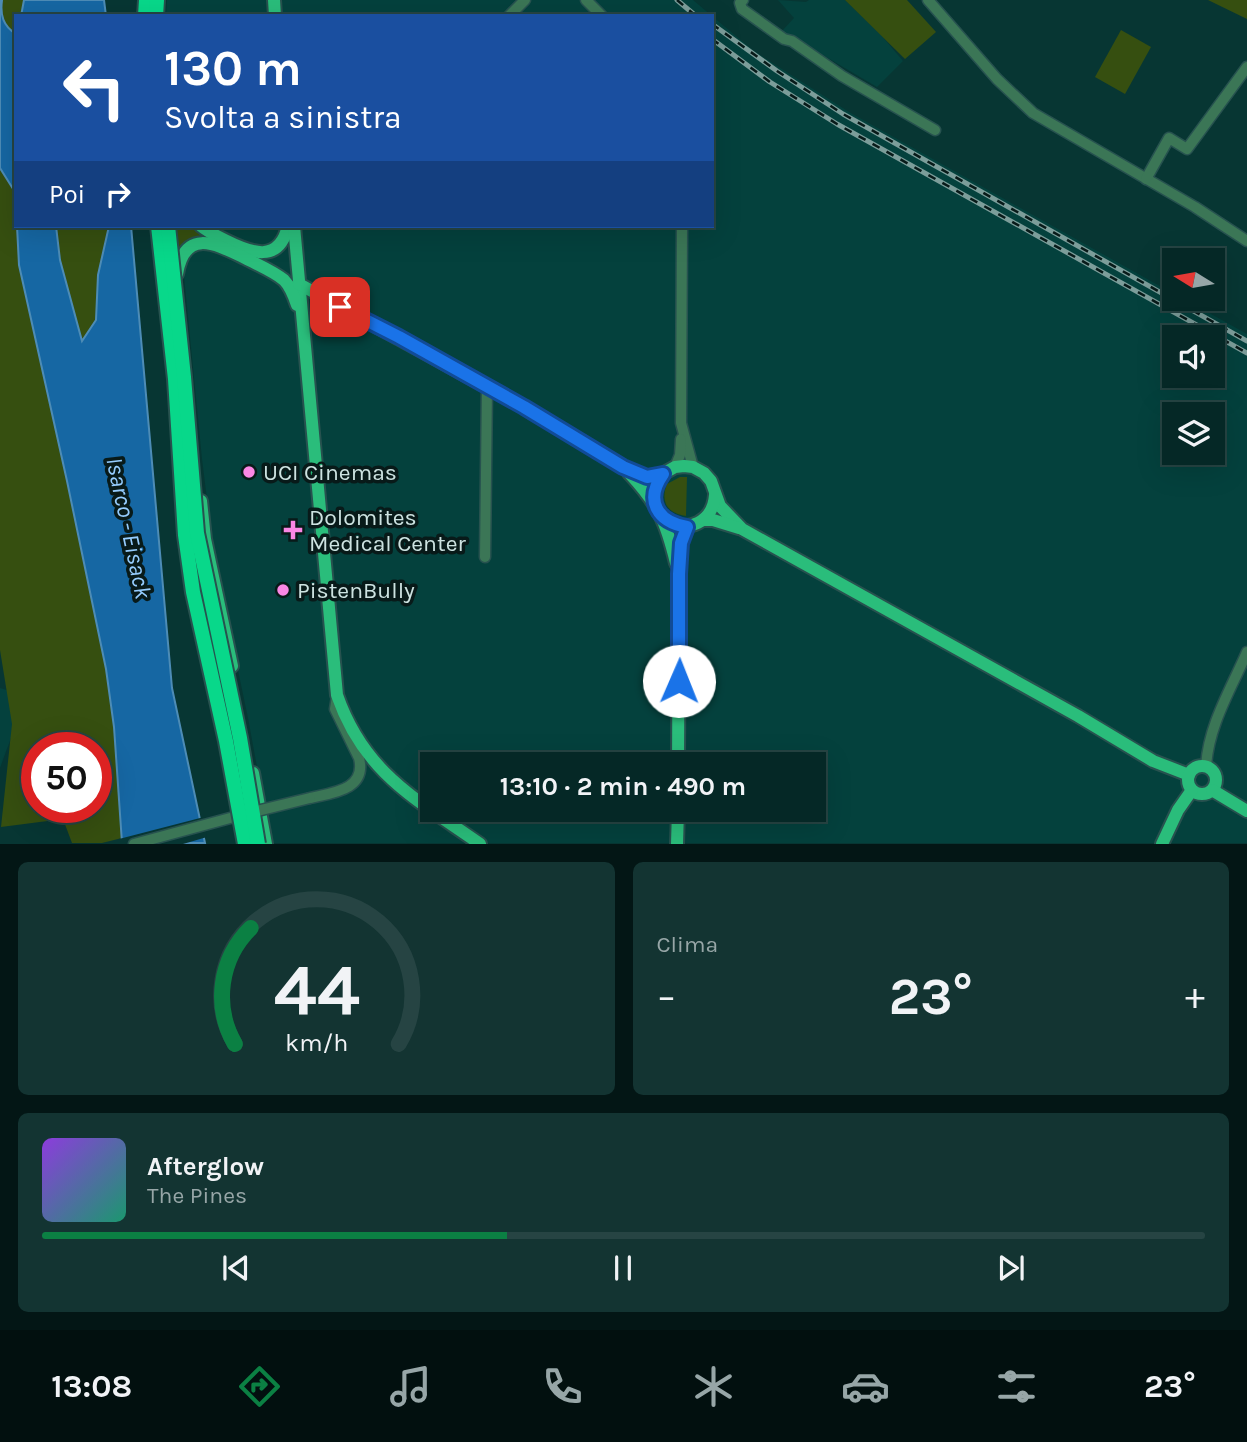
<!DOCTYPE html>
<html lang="it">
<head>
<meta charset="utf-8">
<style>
  :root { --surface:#052826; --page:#133432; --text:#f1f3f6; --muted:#97a6a7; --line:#264443; --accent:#0b8043 }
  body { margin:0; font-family:Karla,sans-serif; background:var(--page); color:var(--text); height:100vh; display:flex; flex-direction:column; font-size:26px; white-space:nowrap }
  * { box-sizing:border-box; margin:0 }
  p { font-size:23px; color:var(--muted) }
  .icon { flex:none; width:38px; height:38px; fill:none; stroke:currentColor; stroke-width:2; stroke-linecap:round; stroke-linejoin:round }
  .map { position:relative; height:844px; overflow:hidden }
  .details { display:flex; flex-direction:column; gap:18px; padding:18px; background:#031615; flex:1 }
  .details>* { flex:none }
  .top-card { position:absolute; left:14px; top:14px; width:700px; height:214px; border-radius:0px; box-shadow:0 7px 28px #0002,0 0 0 2px var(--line); background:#1a4fa0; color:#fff; overflow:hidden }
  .needle { width:46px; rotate:281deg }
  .controls { position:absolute; left:1162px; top:248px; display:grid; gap:14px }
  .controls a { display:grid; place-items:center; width:63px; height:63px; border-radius:0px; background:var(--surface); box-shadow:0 7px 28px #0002,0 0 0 2px var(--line); font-size:35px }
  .speed { position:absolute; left:21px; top:732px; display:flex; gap:14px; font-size:35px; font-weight:700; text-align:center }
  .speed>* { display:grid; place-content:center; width:91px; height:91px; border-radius:50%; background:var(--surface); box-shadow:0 7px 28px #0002,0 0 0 2px var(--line); line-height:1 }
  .speed .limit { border:10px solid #d22; background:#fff; color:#111 }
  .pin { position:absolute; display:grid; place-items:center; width:60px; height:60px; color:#fff; margin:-30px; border-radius:14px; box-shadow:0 4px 10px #0006 }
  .me { position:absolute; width:77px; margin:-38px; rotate:1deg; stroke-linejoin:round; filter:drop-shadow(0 0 5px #0008) }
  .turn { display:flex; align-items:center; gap:24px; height:147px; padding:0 35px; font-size:32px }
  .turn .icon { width:91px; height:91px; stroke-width:2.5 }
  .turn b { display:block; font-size:49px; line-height:60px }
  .then { display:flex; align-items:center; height:66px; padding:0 35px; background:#0003; gap:14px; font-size:26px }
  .big { font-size:52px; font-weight:700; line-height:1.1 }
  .details .widget { flex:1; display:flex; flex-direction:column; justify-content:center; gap:10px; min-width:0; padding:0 24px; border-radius:10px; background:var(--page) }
  .details .dial { align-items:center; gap:0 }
  .dial svg { height:182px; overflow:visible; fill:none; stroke:var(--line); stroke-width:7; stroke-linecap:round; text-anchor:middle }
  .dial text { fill:var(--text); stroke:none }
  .song { display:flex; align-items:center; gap:21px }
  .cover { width:84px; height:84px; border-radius:10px; background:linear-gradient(135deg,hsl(270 70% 55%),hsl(160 70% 35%)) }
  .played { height:7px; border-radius:4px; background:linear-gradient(90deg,var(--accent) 40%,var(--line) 40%) }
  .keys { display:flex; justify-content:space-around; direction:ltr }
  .heat { display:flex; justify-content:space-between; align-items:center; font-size:38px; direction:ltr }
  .details .tiles { flex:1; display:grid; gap:18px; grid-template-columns:1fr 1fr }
  .widget:last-child { grid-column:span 2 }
  .trip { position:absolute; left:420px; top:752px; width:406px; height:70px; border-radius:0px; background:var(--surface); box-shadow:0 7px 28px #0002,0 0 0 2px var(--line); font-weight:700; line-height:70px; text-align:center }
  .tabs { display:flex; height:112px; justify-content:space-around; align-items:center; background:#02100f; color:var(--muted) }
  .tabs .icon { width:49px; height:49px }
  .tabs .selected { color:var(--accent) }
  .tabs b { font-size:32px; color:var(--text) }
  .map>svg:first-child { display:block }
</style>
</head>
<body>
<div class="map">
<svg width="1247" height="844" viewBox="0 0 1247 844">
  <rect width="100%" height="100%" fill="#073633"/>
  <g fill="#04413d" fill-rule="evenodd">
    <path d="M167 0H693L712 16H166Z"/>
    <path d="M778 0 806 2 809 0H845L881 35 903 61 877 87 782 31 794 18Z"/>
    <path d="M712 16 754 51 849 112 1174 294V299H1184L1247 334V843H271L248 718 214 556 202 459 179 226H712ZM1174 338H1213V376H1174ZM1174 415H1213V453H1174ZM432 765H814V810H432Z"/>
    <path d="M0 688 10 691 15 727 0 768Z"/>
  </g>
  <g fill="#364f10" fill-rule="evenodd">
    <path d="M2 0H24L21 16H16V34C3 26 0 15 2 0Z"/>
    <path d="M845 0H907L936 32 905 59Z"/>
    <path d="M1208 0H1247V19Z"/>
    <path d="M1121 30 1151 47 1125 94 1095 77Z"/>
    <path d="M0 168 15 192 19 265 67 481 106 669 114 727 122 838 102 843H72L63 819 1 827 12 724 0 650ZM37 747H96V807H37Z"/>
    <path d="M56 226H109L98 275 96 320 82 342 60 260Z"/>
    <path d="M176 226H198L209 235C194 237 188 240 179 252Z"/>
    <path d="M680 477H687L686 516C667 513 660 502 667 484Z"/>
  </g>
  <g fill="#1667a3" stroke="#4d8cb6" stroke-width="2">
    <path d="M0 0H2C0 15 3 26 16 34V208L15 192 0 168Z"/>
    <path d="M24 0H104L106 16H21Z"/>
    <path d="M17 226H56L60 260 82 341 96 320 98 275 109 226H131L172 688 205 843H122L114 727 106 669 67 481 19 265Z"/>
  </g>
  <path fill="#073633" d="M204 817 207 837 183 844H119V839Z"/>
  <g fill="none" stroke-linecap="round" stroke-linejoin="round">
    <defs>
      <g id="minor">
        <path d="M586 0 602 16"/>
        <path d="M743 0 740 3 742 9 784 39 792 41 842 76 935 130"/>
        <path d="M928 0 997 79 1033 113 1195 207 1247 241"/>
        <path d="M509 16 525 0"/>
        <path d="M1146 179 1169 138 1187 149 1247 67"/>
        <path d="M682 226 681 423 693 467"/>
        <path d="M675 467 680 455 681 439"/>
        <path d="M485 557 487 387"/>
        <path d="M1206 767C1208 726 1231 689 1247 652"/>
        <path d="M310 798C332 793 367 790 359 758L335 709 337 696"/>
        <path d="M134 844 245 814"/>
      </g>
      <g id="major">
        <path d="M274 0 275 16"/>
        <path d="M201 226C208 232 217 236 225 240 251 253 279 264 288 226"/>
        <path d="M294 226 337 695C364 773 416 799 480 844"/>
        <path d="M177 274C185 227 216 244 245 258 258 265 273 271 284 280 291 287 294 296 297 305"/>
        <path d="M299 284 524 407 623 467 643 476 657 477 675 467 684 466 693 467 704 473 711 481 720 506 742 529 1078 716 1153 761 1189 775"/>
        <path d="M629 473C659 505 666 522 676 563"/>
        <path d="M201 501 205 539 232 666"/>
        <path d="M665 520C688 534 713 522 715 495"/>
        <path d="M704 520H713L739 528"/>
        <path d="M678 765 679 574 681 543 687 527"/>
        <circle cx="1202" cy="780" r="14"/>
        <path d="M253 773 266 844"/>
        <path d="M1212 790 1247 811"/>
        <path d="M677 844 678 810"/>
        <path d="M1162 844 1178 810 1192 790"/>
      </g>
      <g id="highway">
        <path d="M145 16 146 0"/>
        <path d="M156 16 157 0"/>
      </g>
    </defs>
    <use href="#minor" stroke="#27524f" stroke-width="13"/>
    <use href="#major" stroke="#27524f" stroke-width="16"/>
    <use href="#highway" stroke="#27524f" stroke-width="18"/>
    <use href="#minor" stroke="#3b7656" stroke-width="10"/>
    <use href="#major" stroke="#2abd7b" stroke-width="12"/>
    <use href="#highway" stroke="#08d88a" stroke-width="14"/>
    <defs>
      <g id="rail">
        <path d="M677 0 696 16"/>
        <path d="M712 24 777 71 843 114 1247 341"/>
        <path d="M712 39 770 82 837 124 1247 353"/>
      </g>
    </defs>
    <use href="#rail" stroke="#7c9d9a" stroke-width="5"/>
    <use href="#rail" stroke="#081a19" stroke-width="2.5" stroke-dasharray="8" stroke-linecap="butt"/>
    <defs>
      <path id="minor-bridge" d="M249 813 310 798"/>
      <g id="highway-bridge">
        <path d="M158 226 175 379 185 535 193 592 226 741 245 844"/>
        <path d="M168 226 184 377 197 533 240 738 258 844"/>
      </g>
    </defs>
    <use href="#minor-bridge" stroke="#27524f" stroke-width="13" stroke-linecap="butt"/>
    <use href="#highway-bridge" stroke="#27524f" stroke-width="18" stroke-linecap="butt"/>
    <use href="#minor-bridge" stroke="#3b7656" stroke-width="10"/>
    <use href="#highway-bridge" stroke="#08d88a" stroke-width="14"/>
  </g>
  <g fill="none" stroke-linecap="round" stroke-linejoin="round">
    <defs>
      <path id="route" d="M340 307 399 337 524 407 623 467 647 477 663 474C644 501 658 522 687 527L681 543 679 574V681"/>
    </defs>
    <use href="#route" stroke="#114b97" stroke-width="18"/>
    <use href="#route" stroke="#1a73e8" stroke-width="12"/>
  </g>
  <g fill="#fb87e5" stroke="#081a19" stroke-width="2.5">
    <circle cx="249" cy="472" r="7"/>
    <path d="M289.5 519.5h7v7h7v7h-7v7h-7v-7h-7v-7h7z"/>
    <circle cx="283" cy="590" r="7"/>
  </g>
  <g text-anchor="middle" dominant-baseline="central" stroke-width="7" stroke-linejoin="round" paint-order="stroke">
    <g font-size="23" fill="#cde3e1" stroke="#081a19" text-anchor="start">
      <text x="263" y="472">UCI Cinemas</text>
      <text x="309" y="517">Dolomites<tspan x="309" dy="26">Medical Center</tspan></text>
      <text x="297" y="590">PistenBully</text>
    </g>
    <g font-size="24" font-style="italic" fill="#95ccfd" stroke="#081a19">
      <text transform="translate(129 528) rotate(78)">Isarco - Eisack</text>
    </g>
  </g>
</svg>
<div class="controls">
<a><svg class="needle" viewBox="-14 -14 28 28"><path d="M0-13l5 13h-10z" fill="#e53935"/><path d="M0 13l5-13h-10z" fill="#97a6a7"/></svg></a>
<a><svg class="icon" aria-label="sound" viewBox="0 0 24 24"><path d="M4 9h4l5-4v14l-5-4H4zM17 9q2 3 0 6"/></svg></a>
<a><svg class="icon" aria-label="layers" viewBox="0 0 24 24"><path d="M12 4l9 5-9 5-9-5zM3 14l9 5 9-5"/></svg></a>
</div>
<div class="speed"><div class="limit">50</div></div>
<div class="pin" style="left:340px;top:307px;background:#d93025"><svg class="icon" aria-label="arrive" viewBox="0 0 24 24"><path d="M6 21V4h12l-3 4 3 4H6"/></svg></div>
<svg class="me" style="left:679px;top:681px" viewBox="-20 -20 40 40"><circle r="19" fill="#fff"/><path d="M0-13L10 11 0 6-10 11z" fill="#1a73e8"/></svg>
<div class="trip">13:10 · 2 min · 490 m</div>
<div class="top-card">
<div class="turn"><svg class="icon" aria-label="left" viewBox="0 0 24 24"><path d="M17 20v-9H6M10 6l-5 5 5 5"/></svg><div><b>130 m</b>Svolta a sinistra</div></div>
<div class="then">Poi<svg class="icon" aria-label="right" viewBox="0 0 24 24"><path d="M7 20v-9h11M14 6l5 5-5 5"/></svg></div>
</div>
</div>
<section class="details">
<div class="tiles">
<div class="widget dial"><svg viewBox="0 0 100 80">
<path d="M14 69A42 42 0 1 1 86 69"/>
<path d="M14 69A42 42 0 0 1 21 18" stroke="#0b8043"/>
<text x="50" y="56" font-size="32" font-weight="700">44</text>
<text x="50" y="72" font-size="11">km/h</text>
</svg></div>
<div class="widget"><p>Clima</p>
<div class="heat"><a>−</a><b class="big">23°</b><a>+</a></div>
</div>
<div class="widget">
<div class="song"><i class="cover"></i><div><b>Afterglow</b><p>The Pines</p></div></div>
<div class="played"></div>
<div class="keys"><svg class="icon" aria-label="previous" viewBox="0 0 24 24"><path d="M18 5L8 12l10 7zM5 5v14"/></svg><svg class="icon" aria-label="pause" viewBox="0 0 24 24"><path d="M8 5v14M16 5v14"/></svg><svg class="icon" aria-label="next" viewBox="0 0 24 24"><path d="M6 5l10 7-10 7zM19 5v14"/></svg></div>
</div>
</div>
</section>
<nav class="tabs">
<b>13:08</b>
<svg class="icon selected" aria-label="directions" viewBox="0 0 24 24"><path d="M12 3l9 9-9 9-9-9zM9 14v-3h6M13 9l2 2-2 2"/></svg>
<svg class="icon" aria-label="music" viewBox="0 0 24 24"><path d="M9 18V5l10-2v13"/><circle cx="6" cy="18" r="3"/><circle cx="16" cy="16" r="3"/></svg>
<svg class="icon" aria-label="phone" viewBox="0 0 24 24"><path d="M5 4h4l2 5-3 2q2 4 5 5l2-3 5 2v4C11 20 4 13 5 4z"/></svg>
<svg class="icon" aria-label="climate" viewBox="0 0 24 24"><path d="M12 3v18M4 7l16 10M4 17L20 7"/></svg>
<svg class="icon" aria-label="car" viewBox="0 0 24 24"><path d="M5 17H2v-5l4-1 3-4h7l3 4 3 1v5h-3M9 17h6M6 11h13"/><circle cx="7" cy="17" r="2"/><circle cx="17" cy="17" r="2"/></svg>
<svg class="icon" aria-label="filters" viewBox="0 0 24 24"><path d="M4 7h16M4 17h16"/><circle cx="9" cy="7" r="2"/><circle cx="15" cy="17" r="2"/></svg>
<b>23°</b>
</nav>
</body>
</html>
